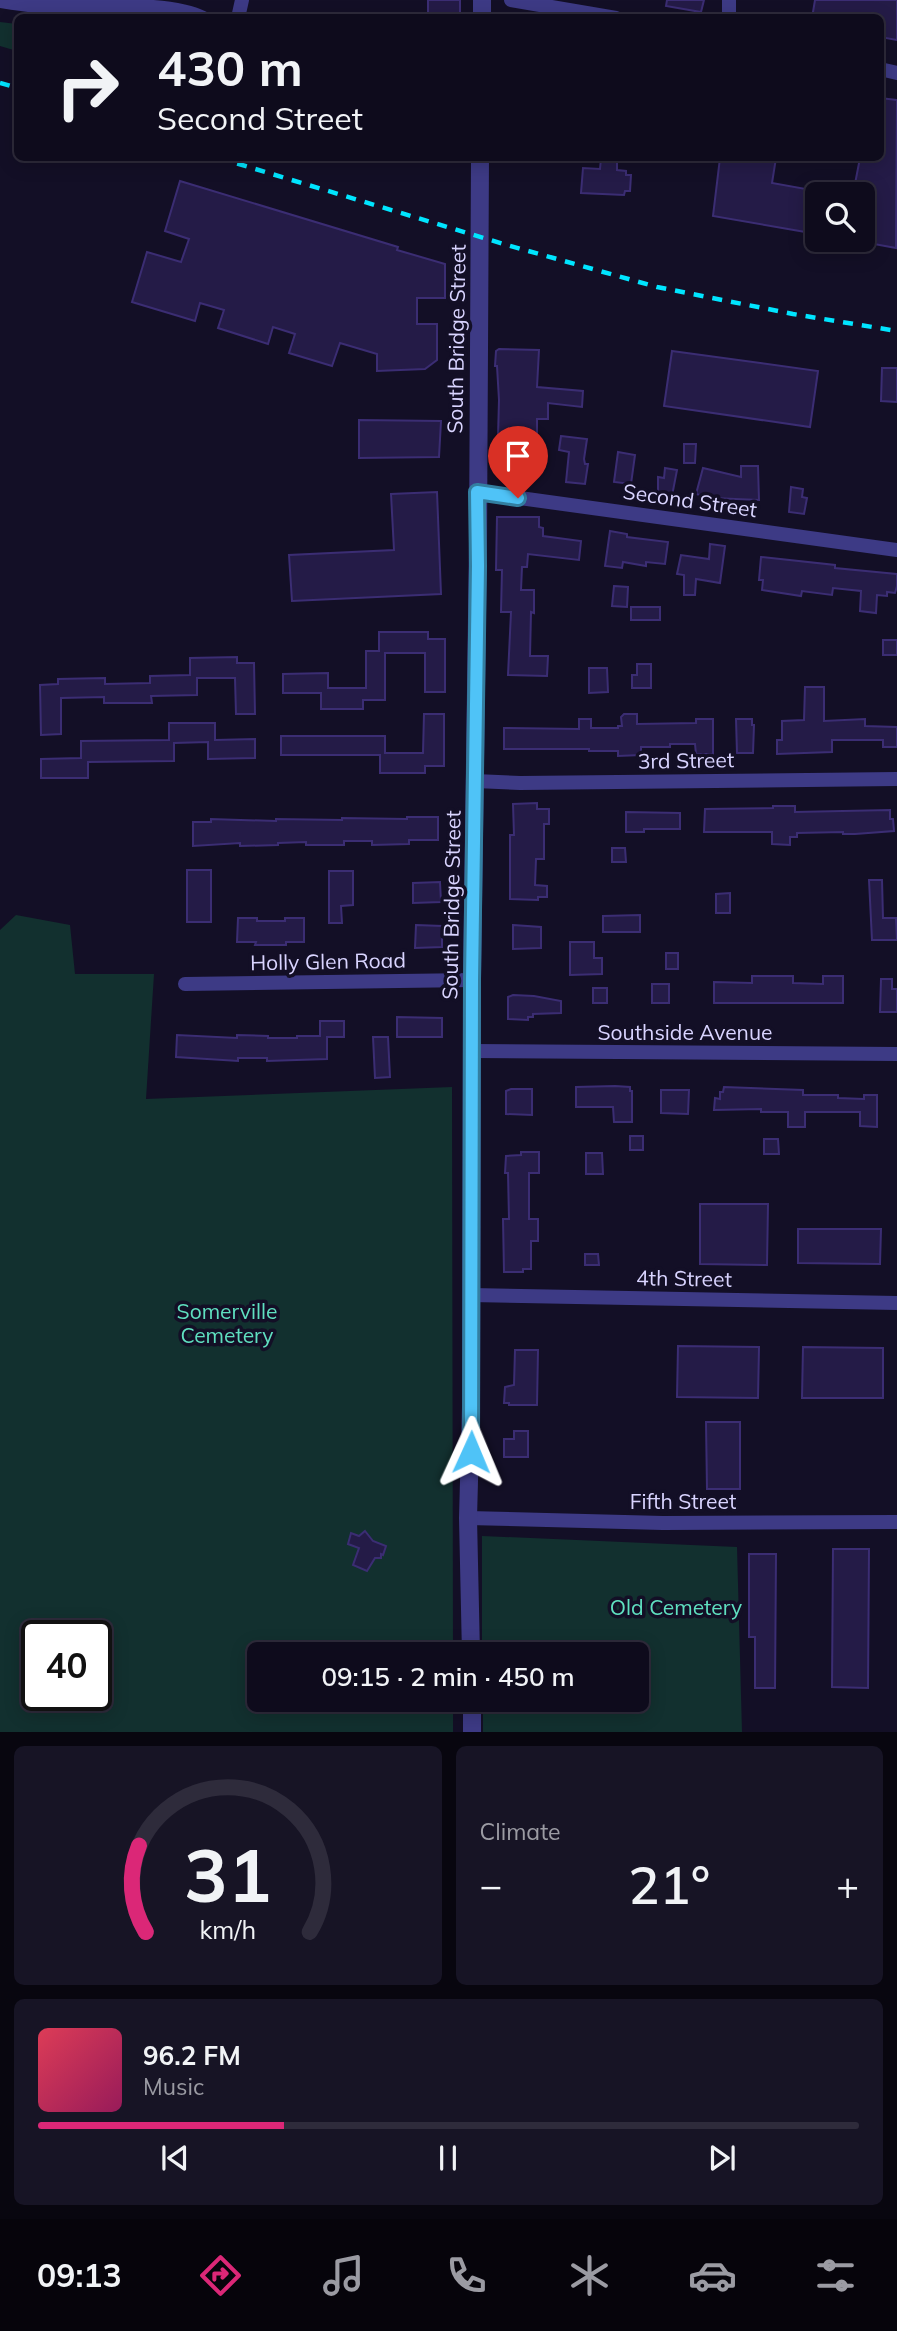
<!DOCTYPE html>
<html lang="en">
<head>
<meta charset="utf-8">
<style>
  :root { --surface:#0e0b1c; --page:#171425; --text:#f1f3f6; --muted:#9b9ba3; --line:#2e2b3b; --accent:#db2777 }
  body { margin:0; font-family:Mulish,sans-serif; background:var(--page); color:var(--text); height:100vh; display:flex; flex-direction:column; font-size:26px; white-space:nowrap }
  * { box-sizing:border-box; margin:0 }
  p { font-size:23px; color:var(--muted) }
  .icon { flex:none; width:38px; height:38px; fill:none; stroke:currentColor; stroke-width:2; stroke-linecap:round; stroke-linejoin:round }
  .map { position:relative; height:1732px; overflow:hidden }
  .panel { display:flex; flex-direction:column; gap:14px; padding:14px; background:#08060f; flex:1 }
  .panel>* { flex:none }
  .hud { position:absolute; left:14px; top:14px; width:870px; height:147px; border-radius:10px; box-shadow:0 4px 18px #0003,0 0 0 2px var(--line); background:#0e0b1c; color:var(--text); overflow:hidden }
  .buttons { position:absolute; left:805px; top:182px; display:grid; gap:14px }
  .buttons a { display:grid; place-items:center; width:70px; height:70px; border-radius:10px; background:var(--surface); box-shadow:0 4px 18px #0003,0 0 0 2px var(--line); font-size:35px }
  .speed { position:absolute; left:21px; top:1620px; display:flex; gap:14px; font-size:35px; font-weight:700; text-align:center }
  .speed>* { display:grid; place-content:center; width:91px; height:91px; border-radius:50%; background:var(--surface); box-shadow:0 4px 18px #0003,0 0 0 2px var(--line); line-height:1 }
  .speed .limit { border:4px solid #111; border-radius:10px; background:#fff; color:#111 }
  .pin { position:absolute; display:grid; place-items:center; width:60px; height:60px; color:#fff; margin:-72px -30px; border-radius:50% 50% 50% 0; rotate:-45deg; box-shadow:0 0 7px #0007 }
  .pin .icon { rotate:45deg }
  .me { position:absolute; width:77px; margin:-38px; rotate:1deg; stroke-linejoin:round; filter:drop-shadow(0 0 5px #0008) }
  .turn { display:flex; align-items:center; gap:24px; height:147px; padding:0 28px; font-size:32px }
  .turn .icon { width:91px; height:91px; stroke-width:2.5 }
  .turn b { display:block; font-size:49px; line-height:60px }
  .big { font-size:52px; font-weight:600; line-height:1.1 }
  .panel .tile { flex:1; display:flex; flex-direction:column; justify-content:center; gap:10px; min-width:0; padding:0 24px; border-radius:10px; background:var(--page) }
  .panel .dial { align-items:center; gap:0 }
  .dial svg { height:182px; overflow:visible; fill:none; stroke:var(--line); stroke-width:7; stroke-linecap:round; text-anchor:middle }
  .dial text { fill:var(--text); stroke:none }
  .song { display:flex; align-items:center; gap:21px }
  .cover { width:84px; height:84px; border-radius:10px; background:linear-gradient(135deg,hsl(350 70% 55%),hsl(330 70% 35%)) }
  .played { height:7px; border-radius:4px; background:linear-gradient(90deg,var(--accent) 30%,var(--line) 30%) }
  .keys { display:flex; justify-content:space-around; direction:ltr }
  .heat { display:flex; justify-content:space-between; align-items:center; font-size:38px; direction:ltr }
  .panel .tiles { flex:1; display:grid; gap:14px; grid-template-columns:1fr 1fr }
  .tile:last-child { grid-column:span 2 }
  .trip { position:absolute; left:247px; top:1642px; width:402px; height:70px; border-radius:10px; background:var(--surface); box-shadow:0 4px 18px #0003,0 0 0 2px var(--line); font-weight:600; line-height:70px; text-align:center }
  .menu { display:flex; height:112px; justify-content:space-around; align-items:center; background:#06040b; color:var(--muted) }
  .menu .icon { width:49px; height:49px }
  .menu .active { color:var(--accent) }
  .menu b { font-size:32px; color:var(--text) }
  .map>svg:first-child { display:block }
</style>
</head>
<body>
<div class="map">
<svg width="897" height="1733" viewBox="0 0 897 1733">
  <rect width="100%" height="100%" fill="#130f26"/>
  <g fill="#12302f" fill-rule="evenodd">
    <path d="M0 22 17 24V51L0 46Z"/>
    <path d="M16 915 70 925 75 974H154L146 1099 452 1087 453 1654H259V1699H453V1732L0 1733V930ZM37 1636H96V1696H37Z"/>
    <path d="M482 1536 737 1547 742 1732H483V1699H637V1654H482Z"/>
  </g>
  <g fill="#241b47" stroke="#3b2d73" stroke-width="2">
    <rect x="428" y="0" width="32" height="18"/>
    <path d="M667 0H704L701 12 666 6Z"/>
    <path d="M815 0H897V40L880 37V18H812Z"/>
    <path d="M880 98 897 100 896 248 863 242V194H853L860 158H880Z"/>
    <path d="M601 158H617V170L626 171V175H631L630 191H625L624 195 581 193 583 168 600 169Z"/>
    <path d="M720 158H776L772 183 817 191V234L713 216Z"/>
    <path d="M180 181 398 247 397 250 445 264V298H417V324H437V360L425 369 377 371V354L340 343 332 366 289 353 295 334 273 327 268 344 218 328 224 310 200 303 195 321 132 302 147 252 181 262 189 239 165 231Z"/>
    <path d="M499 349 539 350 537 387 583 391 582 407 548 403V419H537V474L497 473 499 400 497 366H495L496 351Z"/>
    <path d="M672 351 818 371 810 427 664 406Z"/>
    <path d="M882 368H897V402L881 401Z"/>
    <path d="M359 420 441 421 439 457 359 458Z"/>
    <path d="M561 436 587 439 584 459 585 464H588L585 484 566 482 569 452 559 450Z"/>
    <path d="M684 444H696L695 463H684Z"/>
    <path d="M618 452 635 455 631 484 614 482Z"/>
    <path d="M741 466H758L759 500 712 498 696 494 703 468 741 477Z"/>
    <path d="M665 468 677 470 672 496 658 494V477L664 478Z"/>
    <path d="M791 487 803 489 802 497 807 498 804 514 789 512Z"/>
    <path d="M437 492 441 594 292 601 289 555 394 550 391 494Z"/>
    <path d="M497 517H539V527L543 528V536L581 541 579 560 528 554 527 567H522L521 590H534V613L531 612 530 656H548L547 676 508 675 511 612H501L502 570H496Z"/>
    <path d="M610 531 627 534V537L668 542 665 564 646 562V566L623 562 622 568 605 566Z"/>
    <path d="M710 544 725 546 720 583 696 579 695 595H684V575L677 574 681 555 709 559Z"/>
    <path d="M761 557 835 565V568L897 574V586L895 593 887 592V596L877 595 876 613 860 611 861 591 833 588 832 595 802 591 801 596 762 590 763 580H759Z"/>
    <path d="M614 586 628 587 627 607 612 606Z"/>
    <rect x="631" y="607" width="29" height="13"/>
    <path d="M379 632H428V639H445V692H425V653H385V700H363V709H321V693H283V674L328 673V688H366V651H379Z"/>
    <rect x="883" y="640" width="14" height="15"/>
    <path d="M237 657V663H254L255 714H236L235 678H197V695L151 696 152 703H104V697L61 698V734L41 735 40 685 58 684V679L105 678V684L150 683V676L190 675V658Z"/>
    <path d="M637 664H651V688H632V675H637Z"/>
    <path d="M589 668H607L608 692 589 693Z"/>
    <path d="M805 687H824V721L865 719V726L897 727V747H883V740H832V752L777 754V740H782V721L804 720Z"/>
    <path d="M424 714H444V766H425V773H380V755H281V736H385V753H423Z"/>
    <path d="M624 714H637V724L696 723V719H713V754H696L695 744H670V747H641V755L618 756V751H589V749H504V728L579 729V719H591V728H618V726H622L621 717Z"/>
    <path d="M736 719H752V725H754L753 753H737Z"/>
    <path d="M169 723H215V740L255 739V758L208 759V742L174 743V761L88 762V778H41V759L81 758V741L169 740Z"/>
    <path d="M537 803V809H549V824H544V859H536L535 885 547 886V897H538V900L510 899V835H514L513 804Z"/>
    <path d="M773 806H795V812L890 810V819H893L894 831 855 834H843V832L797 833V837H790V845L772 844V832H704L705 809 773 808Z"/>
    <path d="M626 812 680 813V829H644V832H626Z"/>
    <path d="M407 817H438V840H409V844L372 845V841H344V845H306V842L278 843V845L240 846V843L193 846V822H211V819L276 821V819L342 820V818L407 819Z"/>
    <path d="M612 848H625L626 862H612Z"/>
    <rect x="187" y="870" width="24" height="52"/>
    <path d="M329 871H353V905L341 906 342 923H329Z"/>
    <path d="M869 880H882L883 918H896L897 940H872Z"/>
    <path d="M440 882 441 902 413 903V883Z"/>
    <path d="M730 893V913H716V894Z"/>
    <path d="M640 915V932H603V916Z"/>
    <path d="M238 918H257V921H285V918H304V942H286V945H255L256 942H237Z"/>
    <path d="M416 925 442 926V947L415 948Z"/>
    <path d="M513 925 541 927V948L513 949Z"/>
    <path d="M570 942H594V958H602V974L570 975Z"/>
    <rect x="666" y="953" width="12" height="16"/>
    <path d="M752 976H793V983L823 984V976H843V1003H714V982L752 983Z"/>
    <path d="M881 979H892V989H897V1012H880Z"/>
    <rect x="652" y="984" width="17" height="19"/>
    <rect x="593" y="988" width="14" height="15"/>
    <path d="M513 995 534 996 561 1001V1013L533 1014V1017H528V1020L508 1019V997Z"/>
    <path d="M397 1017 442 1018V1037H397Z"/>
    <path d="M320 1021H344V1037H327V1059L267 1061V1058H238V1061L176 1057 177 1035 237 1038V1035L268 1036V1038H297V1036H320Z"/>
    <path d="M373 1037H388L390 1077 375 1078Z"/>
    <path d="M615 1086 630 1087V1091H632V1122H614L613 1107H576V1087Z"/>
    <path d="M724 1087 803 1090V1095H838V1098L864 1099V1095H877V1127L860 1126V1112H805V1127H788V1112H761V1109L714 1110 715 1098 720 1099V1092H723Z"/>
    <path d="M511 1089H532V1115L506 1114V1091Z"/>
    <path d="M661 1090H689L688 1114 661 1113Z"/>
    <rect x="630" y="1136" width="13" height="14"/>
    <path d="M764 1139H778L779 1154H764Z"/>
    <path d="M521 1152H539V1173H529V1219H538V1241H531V1269H523V1272H504L503 1219H509L508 1173H505L506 1156 521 1155Z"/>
    <path d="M586 1153H602L603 1174H586Z"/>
    <path d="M700 1204H768L767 1265 700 1264Z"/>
    <path d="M798 1229H881L880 1264 798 1263Z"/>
    <path d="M585 1254H598L599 1265H585Z"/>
    <path d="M678 1346 759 1347 758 1398 677 1397Z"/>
    <path d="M803 1347 883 1348V1398H802Z"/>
    <path d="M515 1350H538L537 1405H509V1403H504L505 1387 514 1385Z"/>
    <path d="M706 1422H740V1489H707Z"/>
    <path d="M514 1431H528V1457H504V1439H514Z"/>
    <path d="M365 1531 373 1541 386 1546 383 1555 381 1554V1558H375L367 1571 353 1565 359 1548 348 1544 351 1533 359 1536Z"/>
    <path d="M833 1549H869L868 1688 832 1687Z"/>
    <path d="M749 1554H776L775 1688H755V1637H749Z"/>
  </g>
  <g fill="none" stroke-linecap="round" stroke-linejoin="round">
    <g stroke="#3d3a85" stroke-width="14">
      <path d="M511 0 616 18"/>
      <path d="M729 0V18"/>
      <path d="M0 1C12 3 25 5 38 6 79 7 170 0 203 18"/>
      <path d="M238 18 242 0"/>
      <path d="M880 69 897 73"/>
      <path d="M476 492 897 550"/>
      <path d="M475 781 520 783 897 779"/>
      <path d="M185 984 472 980"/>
      <path d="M473 1051 897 1054"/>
      <path d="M471 1295 897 1303"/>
      <path d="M468 1518 663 1523 897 1522"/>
    </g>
    <g stroke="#3d3a85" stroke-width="18">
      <path d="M482 18V0"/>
      <path d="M471 1654 468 1518 471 1407 472 980 478 543 480 158"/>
      <path d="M472 1699V1733"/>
    </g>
    <g stroke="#00e5ff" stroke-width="4.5" stroke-dasharray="10 9" stroke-linecap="butt">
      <path d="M0 83 18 88"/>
      <path d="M219 158 507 245 657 287 793 314 897 331"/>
    </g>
  </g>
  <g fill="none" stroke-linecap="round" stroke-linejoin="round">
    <defs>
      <path id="route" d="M471 1452 472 980 478 566 477 492 518 498"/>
    </defs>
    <use href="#route" stroke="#337fa1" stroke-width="18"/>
    <use href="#route" stroke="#4fc3f7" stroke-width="12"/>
  </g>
  <g text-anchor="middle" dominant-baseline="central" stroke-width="7" stroke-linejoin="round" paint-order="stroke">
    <g font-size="21" fill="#d9d4ff" stroke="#130f26">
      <text transform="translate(456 339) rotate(-89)">South Bridge Street</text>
      <text transform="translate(690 500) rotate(8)">Second Street</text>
      <text transform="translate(686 760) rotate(-1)">3rd Street</text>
      <text transform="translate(451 905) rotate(-89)">South Bridge Street</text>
      <text transform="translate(328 961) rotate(-1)">Holly Glen Road</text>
      <text x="685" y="1032">Southside Avenue</text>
      <text transform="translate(684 1278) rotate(1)">4th Street</text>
      <text x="683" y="1501">Fifth Street</text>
    </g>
    <g font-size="21" fill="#5fe0c0" stroke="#130f26">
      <text x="227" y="1311">Somerville<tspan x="227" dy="24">Cemetery</tspan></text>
      <text x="676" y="1607">Old Cemetery</text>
    </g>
  </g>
</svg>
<div class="buttons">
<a><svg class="icon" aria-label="search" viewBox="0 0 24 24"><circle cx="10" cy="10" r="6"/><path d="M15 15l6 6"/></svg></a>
</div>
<div class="speed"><div class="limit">40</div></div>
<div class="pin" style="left:518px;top:498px;background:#d93025"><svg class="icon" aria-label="arrive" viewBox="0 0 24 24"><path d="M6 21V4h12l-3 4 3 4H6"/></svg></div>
<svg class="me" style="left:471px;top:1452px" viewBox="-20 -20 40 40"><path d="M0-17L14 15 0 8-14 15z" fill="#4fc3f7" stroke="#fff" stroke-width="4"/></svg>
<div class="trip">09:15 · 2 min · 450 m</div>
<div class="hud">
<div class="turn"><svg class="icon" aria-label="right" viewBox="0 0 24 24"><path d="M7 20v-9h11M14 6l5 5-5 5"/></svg><div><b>430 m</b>Second Street</div></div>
</div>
</div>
<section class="panel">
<div class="tiles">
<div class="tile dial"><svg viewBox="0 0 100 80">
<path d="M14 69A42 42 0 1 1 86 69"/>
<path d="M14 69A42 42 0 0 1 11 31" stroke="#db2777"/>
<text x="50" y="56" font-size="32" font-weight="700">31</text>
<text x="50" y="72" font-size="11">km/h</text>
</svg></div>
<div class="tile"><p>Climate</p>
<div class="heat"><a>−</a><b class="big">21°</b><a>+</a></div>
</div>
<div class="tile">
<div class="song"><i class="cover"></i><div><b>96.2 FM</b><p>Music</p></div></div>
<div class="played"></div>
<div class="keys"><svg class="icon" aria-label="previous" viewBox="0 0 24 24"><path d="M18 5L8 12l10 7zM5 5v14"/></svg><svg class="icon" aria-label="pause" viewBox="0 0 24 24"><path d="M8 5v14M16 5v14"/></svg><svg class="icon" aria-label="next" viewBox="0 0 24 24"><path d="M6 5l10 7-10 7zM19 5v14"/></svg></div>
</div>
</div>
</section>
<nav class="menu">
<b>09:13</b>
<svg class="icon active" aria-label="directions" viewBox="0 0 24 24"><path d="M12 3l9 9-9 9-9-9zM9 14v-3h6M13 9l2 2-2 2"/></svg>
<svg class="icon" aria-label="music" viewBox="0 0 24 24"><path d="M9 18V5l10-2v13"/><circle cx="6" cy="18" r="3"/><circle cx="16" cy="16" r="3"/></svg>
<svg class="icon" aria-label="phone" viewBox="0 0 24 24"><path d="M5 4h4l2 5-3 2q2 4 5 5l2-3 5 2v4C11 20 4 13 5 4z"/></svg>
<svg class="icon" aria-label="climate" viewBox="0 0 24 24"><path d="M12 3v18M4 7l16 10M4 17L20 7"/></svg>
<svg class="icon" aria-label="car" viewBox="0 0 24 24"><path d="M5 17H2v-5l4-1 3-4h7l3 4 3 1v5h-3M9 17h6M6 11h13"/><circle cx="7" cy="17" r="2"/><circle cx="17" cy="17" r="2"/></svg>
<svg class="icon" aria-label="filters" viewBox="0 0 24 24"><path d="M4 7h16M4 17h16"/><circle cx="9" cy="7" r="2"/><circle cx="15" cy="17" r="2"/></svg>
</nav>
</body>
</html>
